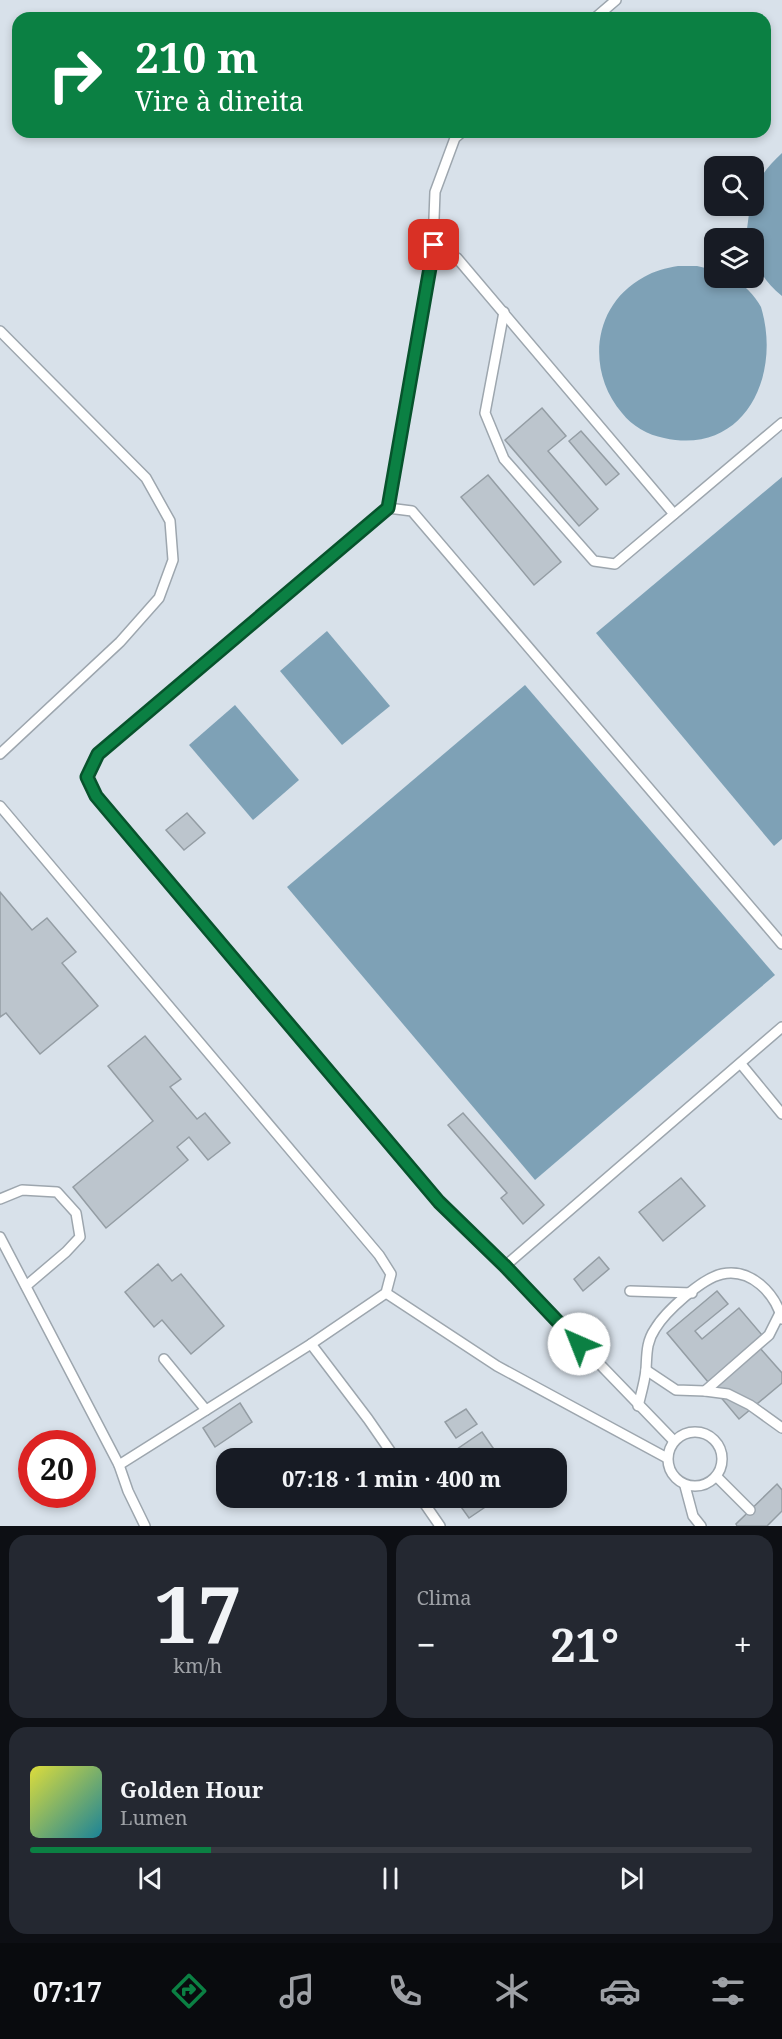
<!DOCTYPE html>
<html lang="pt">
<head>
<meta charset="utf-8">
<style>
  :root { --surface:#171b24; --page:#242831; --text:#f1f3f6; --muted:#9ea1a6; --line:#363941; --accent:#0b8043 }
  body { margin:0; font-family:"Noto Serif",serif; background:var(--page); color:var(--text); height:100vh; display:flex; flex-direction:column; font-size:22px; white-space:nowrap }
  * { box-sizing:border-box; margin:0 }
  p { font-size:20px; color:var(--muted) }
  .icon { flex:none; width:33px; height:33px; fill:none; stroke:currentColor; stroke-width:2; stroke-linecap:round; stroke-linejoin:round }
  .map { position:relative; height:1526px; overflow:hidden }
  .side { display:flex; flex-direction:column; gap:9px; padding:9px; background:#0d0f14; flex:1 }
  .side>* { flex:none }
  .banner { position:absolute; left:12px; top:12px; width:759px; height:126px; border-radius:18px; box-shadow:0 3px 9px #0003; background:#0b8043; color:#fff; overflow:hidden }
  .fabs { position:absolute; left:704px; top:156px; display:grid; gap:12px }
  .fabs a { display:grid; place-items:center; width:60px; height:60px; border-radius:12px; background:var(--surface); box-shadow:0 3px 9px #0003; font-size:30px }
  .speed { position:absolute; left:18px; top:1430px; display:flex; gap:12px; font-size:30px; font-weight:700; text-align:center }
  .speed>* { display:grid; place-content:center; width:78px; height:78px; border-radius:50%; background:var(--surface); box-shadow:0 3px 9px #0003; line-height:1 }
  .speed .limit { border:9px solid #d22; background:#fff; color:#111 }
  .pin { position:absolute; display:grid; place-items:center; width:51px; height:51px; color:#fff; margin:-26px; border-radius:12px; box-shadow:0 3px 9px #0006 }
  .me { position:absolute; width:66px; margin:-33px; rotate:316deg; stroke-linejoin:round; filter:drop-shadow(0 0 4px #0008) }
  .turn { display:flex; align-items:center; gap:21px; height:126px; padding:0 24px; font-size:27px }
  .turn .icon { width:78px; height:78px; stroke-width:2.5 }
  .turn b { display:block; font-size:42px; line-height:51px }
  .big { font-size:45px; font-weight:700; line-height:1.1 }
  .side .card { flex:1; display:flex; flex-direction:column; justify-content:center; gap:9px; min-width:0; padding:0 21px; border-radius:18px; background:var(--page) }
  .side .dial { align-items:center; gap:0 }
  .dial b { font-size:78px; line-height:1 }
  .song { display:flex; align-items:center; gap:18px }
  .cover { width:72px; height:72px; border-radius:9px; background:linear-gradient(135deg,hsl(60 70% 55%),hsl(190 70% 35%)) }
  .played { height:6px; border-radius:3px; background:linear-gradient(90deg,var(--accent) 25%,var(--line) 25%) }
  .keys { display:flex; justify-content:space-around; direction:ltr }
  .heat { display:flex; justify-content:space-between; align-items:center; font-size:33px; direction:ltr }
  .side .tiles { flex:1; display:grid; gap:9px; grid-template-columns:1fr 1fr }
  .card:last-child { grid-column:span 2 }
  .trip { position:absolute; left:216px; top:1448px; width:351px; height:60px; border-radius:18px; background:var(--surface); box-shadow:0 3px 9px #0003; font-weight:700; line-height:60px; text-align:center }
  .dock { display:flex; height:96px; justify-content:space-around; align-items:center; background:#090b0e; color:var(--muted) }
  .dock .icon { width:42px; height:42px }
  .dock .active { color:var(--accent) }
  .dock b { font-size:27px; color:var(--text) }
  .map>svg:first-child { display:block }
</style>
</head>
<body>
<div class="map">
<svg width="782" height="1526" viewBox="0 0 782 1526">
  <rect width="100%" height="100%" fill="#d8e1ea"/>
  <g fill="#7ea1b6">
    <path d="M782 153V296C762 280 753 263 753 238H749L747 229 750 206H753C753 183 766 168 782 153Z"/>
    <path d="M678 266H697L714 270V278C719 278 727 276 732 278 743 283 755 296 761 307 782 376 744 456 664 438 648 435 632 426 622 413 586 371 592 305 644 277 654 271 666 268 678 266Z"/>
    <path d="M782 477V839L774 846 596 633Z"/>
    <path d="M327 631 390 706 342 745 280 671Z"/>
    <path d="M525 685 775 975 535 1180 287 887Z"/>
    <path d="M235 705 299 780 253 820 189 745Z"/>
  </g>
  <g fill="#bcc5cd" stroke="#949da4" stroke-width="1.5">
    <path d="M542 408 566 436 548 451 598 509 579 526 505 440Z"/>
    <path d="M581 431 619 474 606 485 569 441Z"/>
    <path d="M488 475 561 562 534 585 461 497Z"/>
    <path d="M187 813 205 833 184 850 166 830Z"/>
    <path d="M0 892 32 930 47 918 76 952 62 963 98 1006 40 1054 6 1013 0 1017Z"/>
    <path d="M145 1036 181 1079 170 1087 197 1119 205 1113 230 1143 208 1160 189 1137 177 1147 188 1160 106 1228 73 1187 153 1121 108 1066Z"/>
    <path d="M463 1113 544 1205 523 1224 501 1198 507 1193 448 1125Z"/>
    <path d="M681 1178 705 1206 663 1241 639 1212Z"/>
    <path d="M599 1257 609 1269 583 1291 574 1279Z"/>
    <path d="M158 1264 172 1281 181 1274 224 1326 191 1354 162 1320 154 1327 125 1292Z"/>
    <path d="M717 1291 728 1304 695 1331 702 1339 739 1308 768 1342 760 1348 782 1373V1383L739 1419 667 1333Z"/>
    <path d="M240 1403 252 1422 215 1447 203 1428Z"/>
    <path d="M466 1409 477 1424 456 1438 445 1422Z"/>
    <path d="M482 1432 500 1458H444Z"/>
    <path d="M777 1484 782 1490V1511L767 1526H737L736 1524Z"/>
    <path d="M454 1497H500L469 1518Z"/>
  </g>
  <g fill="none" stroke-linecap="round" stroke-linejoin="round">
    <defs>
      <g id="service">
        <path d="M595 18 616 0"/>
        <path d="M462 132 455 138 435 192 433 245 388 508 98 754 87 777 96 796 439 1202 505 1266 674 1441"/>
        <path d="M433 245 457 258 674 514"/>
        <path d="M504 312 485 413 504 459 594 561 615 564 782 423"/>
        <path d="M0 331 146 478 170 521 173 560 159 598 120 642 0 754"/>
        <path d="M388 508 412 511 782 944"/>
        <path d="M0 806 379 1255 391 1274 386 1293 311 1344 119 1465"/>
        <path d="M741 1064 782 1114"/>
        <path d="M0 1199 22 1190 57 1192 76 1213 80 1237 66 1252 26 1286"/>
        <path d="M0 1237 119 1465 128 1491 145 1526"/>
        <path d="M505 1266 782 1027"/>
        <path d="M630 1291 692 1293"/>
        <path d="M386 1293 497 1366 667 1458"/>
        <path d="M311 1344 368 1419 395 1458"/>
        <path d="M164 1359 206 1410"/>
        <path d="M646 1370 676 1390 705 1391 728 1394 750 1405 782 1428"/>
        <path d="M705 1391 769 1335 780 1313"/>
        <path d="M638 1406C641 1394 645 1381 646 1369 647 1355 646 1342 655 1329 665 1312 702 1278 722 1274 751 1268 775 1293 782 1319"/>
        <circle cx="695" cy="1459" r="27"/>
        <path d="M717 1477 750 1510"/>
        <path d="M685 1486 693 1516 701 1526"/>
        <path d="M420 1497 440 1526"/>
      </g>
    </defs>
    <use href="#service" stroke="#9da6ae" stroke-width="12"/>
    <use href="#service" stroke="#fff" stroke-width="9"/>
  </g>
  <g fill="none" stroke-linecap="round" stroke-linejoin="round">
    <defs>
      <path id="route" d="M434 245 388 508 98 754 87 777 96 796 439 1202 505 1266 579 1344"/>
    </defs>
    <use href="#route" stroke="#07532c" stroke-width="15"/>
    <use href="#route" stroke="#0b8043" stroke-width="10"/>
  </g>
</svg>
<div class="fabs">
<a><svg class="icon" aria-label="search" viewBox="0 0 24 24"><circle cx="10" cy="10" r="6"/><path d="M15 15l6 6"/></svg></a>
<a><svg class="icon" aria-label="layers" viewBox="0 0 24 24"><path d="M12 4l9 5-9 5-9-5zM3 14l9 5 9-5"/></svg></a>
</div>
<div class="speed"><div class="limit">20</div></div>
<div class="pin" style="left:434px;top:245px;background:#d93025"><svg class="icon" aria-label="arrive" viewBox="0 0 24 24"><path d="M6 21V4h12l-3 4 3 4H6"/></svg></div>
<svg class="me" style="left:579px;top:1344px" viewBox="-20 -20 40 40"><circle r="19" fill="#fff"/><path d="M0-13L10 11 0 6-10 11z" fill="#0b8043"/></svg>
<div class="trip">07:18 · 1 min · 400 m</div>
<div class="banner">
<div class="turn"><svg class="icon" aria-label="right" viewBox="0 0 24 24"><path d="M7 20v-9h11M14 6l5 5-5 5"/></svg><div><b>210 m</b>Vire à direita</div></div>
</div>
</div>
<section class="side">
<div class="tiles">
<div class="card dial"><b>17</b><p>km/h</p></div>
<div class="card"><p>Clima</p>
<div class="heat"><a>−</a><b class="big">21°</b><a>+</a></div>
</div>
<div class="card">
<div class="song"><i class="cover"></i><div><b>Golden Hour</b><p>Lumen</p></div></div>
<div class="played"></div>
<div class="keys"><svg class="icon" aria-label="previous" viewBox="0 0 24 24"><path d="M18 5L8 12l10 7zM5 5v14"/></svg><svg class="icon" aria-label="pause" viewBox="0 0 24 24"><path d="M8 5v14M16 5v14"/></svg><svg class="icon" aria-label="next" viewBox="0 0 24 24"><path d="M6 5l10 7-10 7zM19 5v14"/></svg></div>
</div>
</div>
</section>
<nav class="dock">
<b>07:17</b>
<svg class="icon active" aria-label="directions" viewBox="0 0 24 24"><path d="M12 3l9 9-9 9-9-9zM9 14v-3h6M13 9l2 2-2 2"/></svg>
<svg class="icon" aria-label="music" viewBox="0 0 24 24"><path d="M9 18V5l10-2v13"/><circle cx="6" cy="18" r="3"/><circle cx="16" cy="16" r="3"/></svg>
<svg class="icon" aria-label="phone" viewBox="0 0 24 24"><path d="M5 4h4l2 5-3 2q2 4 5 5l2-3 5 2v4C11 20 4 13 5 4z"/></svg>
<svg class="icon" aria-label="climate" viewBox="0 0 24 24"><path d="M12 3v18M4 7l16 10M4 17L20 7"/></svg>
<svg class="icon" aria-label="car" viewBox="0 0 24 24"><path d="M5 17H2v-5l4-1 3-4h7l3 4 3 1v5h-3M9 17h6M6 11h13"/><circle cx="7" cy="17" r="2"/><circle cx="17" cy="17" r="2"/></svg>
<svg class="icon" aria-label="filters" viewBox="0 0 24 24"><path d="M4 7h16M4 17h16"/><circle cx="9" cy="7" r="2"/><circle cx="15" cy="17" r="2"/></svg>
</nav>
</body>
</html>
